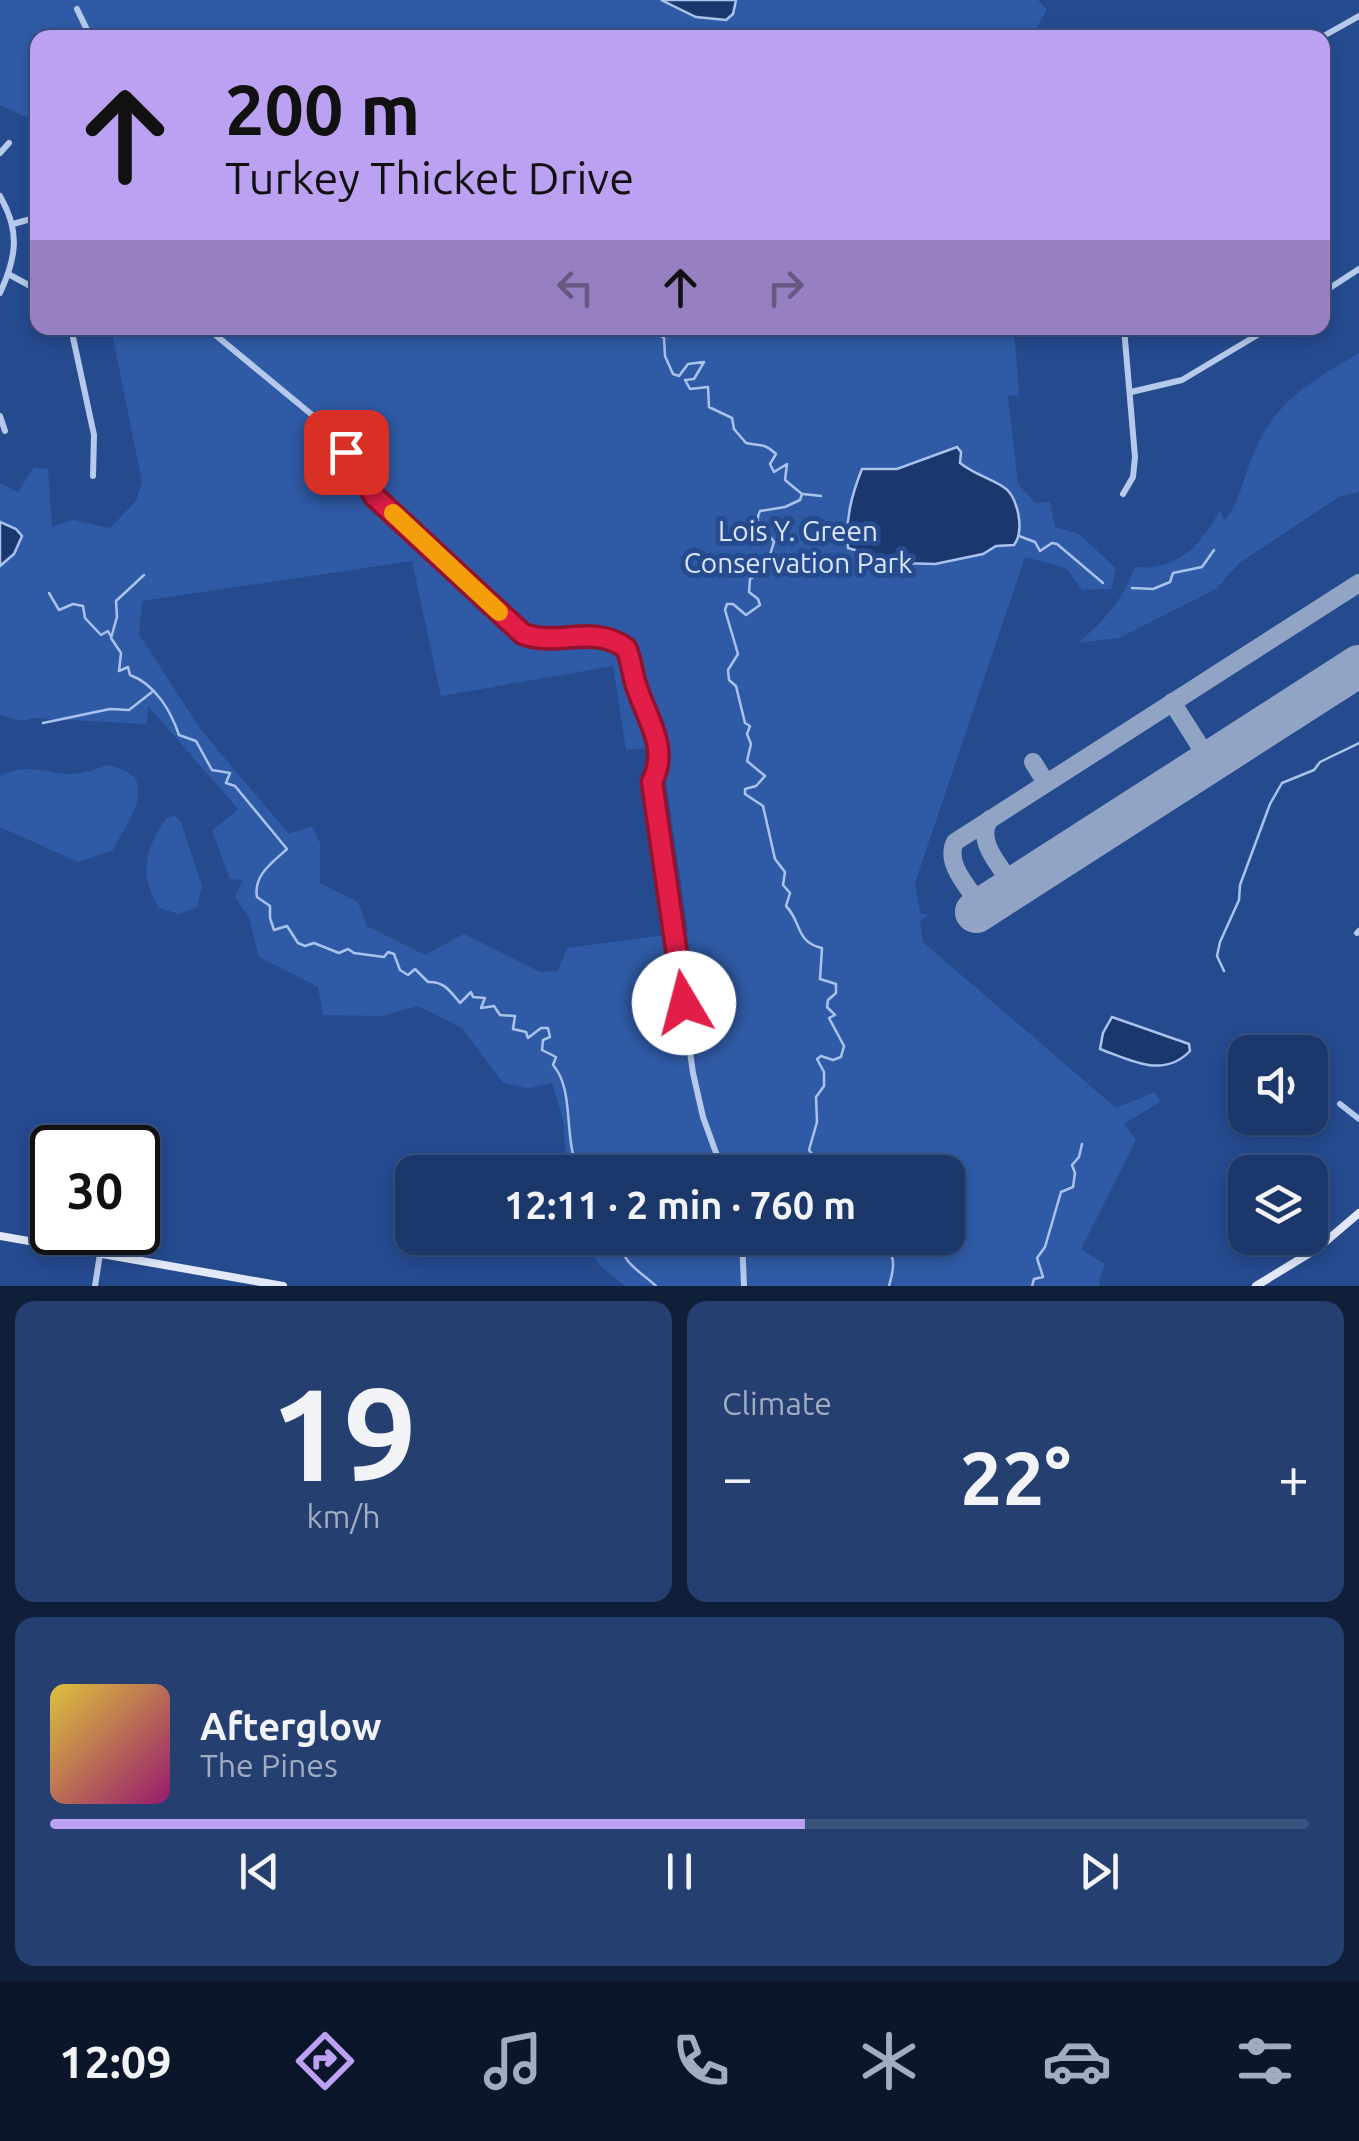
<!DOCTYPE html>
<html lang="en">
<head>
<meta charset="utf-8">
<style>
  :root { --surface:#1c386a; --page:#253f70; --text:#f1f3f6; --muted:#a0acc1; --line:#3a527e; --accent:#bca0f2 }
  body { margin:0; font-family:Ubuntu,sans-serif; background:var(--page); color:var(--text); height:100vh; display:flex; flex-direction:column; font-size:38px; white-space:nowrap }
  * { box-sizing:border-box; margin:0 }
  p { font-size:32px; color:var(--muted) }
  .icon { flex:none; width:55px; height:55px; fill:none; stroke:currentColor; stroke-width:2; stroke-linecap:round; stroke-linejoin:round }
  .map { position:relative; height:1286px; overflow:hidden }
  .side { display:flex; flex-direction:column; gap:15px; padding:15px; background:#0f1f3a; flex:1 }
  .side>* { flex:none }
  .banner { position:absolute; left:30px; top:30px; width:1300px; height:305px; border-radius:20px; box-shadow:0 5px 15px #0003,0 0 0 2px var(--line); background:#bca0f2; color:#111; overflow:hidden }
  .tools { position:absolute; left:1228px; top:1035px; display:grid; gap:20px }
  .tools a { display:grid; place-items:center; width:100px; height:100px; border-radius:20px; background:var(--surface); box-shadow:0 5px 15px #0003,0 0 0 2px var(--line); font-size:50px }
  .speed { position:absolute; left:30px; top:1125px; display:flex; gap:20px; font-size:50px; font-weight:700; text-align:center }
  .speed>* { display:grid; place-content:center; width:130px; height:130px; border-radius:50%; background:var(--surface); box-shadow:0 5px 15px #0003,0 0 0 2px var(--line); line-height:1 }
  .speed .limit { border:5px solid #111; border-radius:15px; background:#fff; color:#111 }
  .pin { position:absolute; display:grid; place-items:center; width:85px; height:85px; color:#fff; margin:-42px; border-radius:20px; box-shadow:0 5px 15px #0006 }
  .me { position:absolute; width:110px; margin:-55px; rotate:352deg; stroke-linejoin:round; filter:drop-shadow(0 0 8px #0008) }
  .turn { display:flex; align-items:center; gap:35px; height:210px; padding:0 30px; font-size:45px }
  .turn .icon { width:130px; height:130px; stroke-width:2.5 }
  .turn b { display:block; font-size:70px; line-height:85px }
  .lanes { display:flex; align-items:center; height:95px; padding:0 30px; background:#0003; justify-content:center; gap:50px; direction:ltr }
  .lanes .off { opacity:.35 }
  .big { font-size:75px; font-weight:700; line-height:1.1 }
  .side .card { flex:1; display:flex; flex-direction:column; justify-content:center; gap:15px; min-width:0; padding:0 35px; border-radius:20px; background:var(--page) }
  .side .dial { align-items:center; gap:0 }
  .dial b { font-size:130px; line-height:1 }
  .song { display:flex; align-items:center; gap:30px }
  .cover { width:120px; height:120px; border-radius:15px; background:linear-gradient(135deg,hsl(50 70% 55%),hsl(320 70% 35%)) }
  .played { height:10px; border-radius:5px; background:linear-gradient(90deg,var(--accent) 60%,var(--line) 60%) }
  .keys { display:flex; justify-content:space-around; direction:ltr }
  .heat { display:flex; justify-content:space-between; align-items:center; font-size:55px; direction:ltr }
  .side .tiles { flex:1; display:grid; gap:15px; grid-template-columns:1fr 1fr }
  .card:last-child { grid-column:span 2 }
  .trip { position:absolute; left:395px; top:1155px; width:570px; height:100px; border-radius:20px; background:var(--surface); box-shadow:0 5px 15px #0003,0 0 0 2px var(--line); font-weight:700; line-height:100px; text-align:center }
  .tab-bar { display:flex; height:160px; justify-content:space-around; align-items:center; background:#0b162a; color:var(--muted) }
  .tab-bar .icon { width:70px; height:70px }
  .tab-bar .selected { color:var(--accent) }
  .tab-bar b { font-size:45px; color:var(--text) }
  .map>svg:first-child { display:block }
</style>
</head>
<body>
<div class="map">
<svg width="1359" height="1286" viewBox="0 0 1359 1286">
  <rect width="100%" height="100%" fill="#254a8e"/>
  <g fill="#2f5ba6" fill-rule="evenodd">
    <path d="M0 0H1038L1047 10 1030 38H322L290 30 284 38H38L37 122 0 105Z"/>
    <path d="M111 328H1014L1019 395 1008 396 1018 484 1035 503 1050 502 1055 527 1079 534 1116 568 1111 589 1082 590 1066 568 1025 557 915 883 920 913 929 915 920 921 923 942 1116 1108 1155 1092 1160 1102 1124 1124 1136 1140 1081 1249 1105 1264 1099 1281 1100 1286H625L598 1264 586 1238H948V1172H567L563 1119 552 1083 528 1088 503 1083 462 1028 418 1006 382 1016 323 1015 318 987 259 957 249 918 235 897 243 880 230 879 212 831 238 809 148 706 147 724 32 718C18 723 13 719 0 715V566L19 546 16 529 0 522V483L18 492 34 467 48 469 52 527 72 520 110 528 136 501 142 482ZM412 561 441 696 613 666 626 750 668 747 666 782 688 932 567 948 558 971 540 972 464 934 425 955 367 926 358 902 320 883V843L312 826 289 834 201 730 139 634 142 601Z"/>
    <path d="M1359 353V492L1339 497 1239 563 1216 589 1119 638 1078 643C1105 620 1122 601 1135 567 1178 571 1200 546 1220 510L1225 521C1240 501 1243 478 1253 455 1276 400 1310 382 1359 353Z"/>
    <path d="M107 765C164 775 130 818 113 850L78 862 0 827V776C29 763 38 772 66 774 80 775 94 770 107 765Z"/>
    <path d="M175 816 181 822 202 886 197 907 179 914 159 908C139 876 144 848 167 818Z"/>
  </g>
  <g fill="#1a376e" stroke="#aac3ec" stroke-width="2.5">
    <path d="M661 0H736L733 14 726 20 696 17Z"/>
    <path d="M957 447 961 452 960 463C974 474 987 477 1002 486 1018 495 1025 530 1014 545L996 546 983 554 935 564 900 563 848 548C845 519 852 494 862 469H897Z"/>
    <path d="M0 522 16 529 22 536 14 554 0 566Z"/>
    <path d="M1112 1017 1189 1044 1190 1051C1163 1079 1130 1060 1100 1049L1103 1033Z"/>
  </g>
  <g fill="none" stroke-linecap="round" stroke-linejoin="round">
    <g stroke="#aac3ec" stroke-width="2.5">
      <path d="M650 328 664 338 665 356 673 374 679 376 688 364 704 362 694 379 685 380 690 389 708 387 709 407 732 418 734 429 746 443C760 446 765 443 776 454L770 464 774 472 787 464 785 480 802 494 800 500 785 507 760 511C752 526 768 531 774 542L765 571 750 579 749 592 758 599 760 605 746 615 733 604H727L725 610 738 654 728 670 729 680 736 686 745 723 750 726 747 734 751 744 747 761 765 776 756 786 745 789V794L763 806 775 859 785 872 783 885 790 893 786 906C802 922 795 942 822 948L820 979 836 984V993L828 1000 827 1007 835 1015 829 1018 844 1046 841 1057 833 1060 821 1056 817 1059 824 1072V1086L816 1097 817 1122 809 1150 818 1162 826 1166 839 1163 847 1172"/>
      <path d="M803 494 821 496"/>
      <path d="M1019 536 1035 542 1040 551 1052 543 1057 544 1103 583"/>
      <path d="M144 575 116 601 117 617 111 638 121 653 119 671 128 667 130 675C155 684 171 711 179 735L196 741 212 770 230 773 226 783 235 786 287 849C273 862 253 875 257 897L270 906V918L274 930 287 926 298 943 305 946 314 943 339 953 348 949 354 953 384 957 388 952 394 954 400 970 408 975 415 969 428 982C444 981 450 991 460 1003L471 992 473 997 485 998 481 1008 494 1006 500 1015 515 1016 513 1029 526 1032 528 1038 541 1028H548L550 1037 543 1040 542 1050 556 1057 553 1065C576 1091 562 1142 580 1172"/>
      <path d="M1132 588 1153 589 1170 582 1173 573 1202 567 1214 550"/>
      <path d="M49 593 59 610 73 604 83 606 85 618 101 635 108 631 110 635"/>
      <path d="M43 723 110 709 129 710 152 692"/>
      <path d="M1224 971 1217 956 1220 942 1239 900 1240 885 1270 804 1282 783 1314 770 1320 762 1359 743"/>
      <path d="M618 1238C625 1266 635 1267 656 1286"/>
      <path d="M872 1238C893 1253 898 1256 889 1286"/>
      <path d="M1032 1286 1034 1279 1043 1277 1037 1258 1045 1247 1061 1192 1073 1187 1075 1173 1072 1165 1079 1157 1082 1144"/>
    </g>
    <g stroke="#92a4c6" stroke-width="18">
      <path d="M1172 702 1210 762"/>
      <path d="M1033 762 1046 783"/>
      <path d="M990 819C974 841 1002 868 1014 887"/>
      <path d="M982 908C970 889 944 864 955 842L1359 583"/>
    </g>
    <path stroke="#92a4c6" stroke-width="42" d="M976 912 1359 666"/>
    <g stroke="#b5c9eb" stroke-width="6">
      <path d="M77 9 91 38"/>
      <path d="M1128 31 1132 38"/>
      <path d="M1320 38 1359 16"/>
      <path d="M0 153 9 143"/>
      <path d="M0 196C20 231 17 256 0 293"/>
      <path d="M13 224 38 217"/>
      <path d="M8 274 38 290"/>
      <path d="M1322 293 1359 269"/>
      <path d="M71 328 94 435 93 476"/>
      <path d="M207 328 334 433 375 497 523 634C558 647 593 624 626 648 632 661 632 675 637 688 648 720 669 748 652 782L693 1073 703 1117 723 1172"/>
      <path d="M1131 392 1182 380 1269 328"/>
      <path d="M0 416 5 431"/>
      <path d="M1123 494 1133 477 1135 457 1124 328"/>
      <path d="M1357 933 1359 931"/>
      <path d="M1340 1104 1359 1119"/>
      <path d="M742 1238 744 1286"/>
      <path d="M95 1286 100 1254"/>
    </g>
    <g stroke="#e1e9f9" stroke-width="8">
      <path d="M0 1236 283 1286"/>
      <path d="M1256 1286 1318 1248 1359 1213"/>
    </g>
  </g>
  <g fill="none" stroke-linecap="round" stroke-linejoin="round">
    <defs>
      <path id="route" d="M346 452 375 497 523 634C558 647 593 624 626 648 632 661 632 675 637 688 648 721 669 748 652 782L684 1003"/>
    </defs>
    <use href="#route" stroke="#92132f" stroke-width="25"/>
    <use href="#route" stroke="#e11d48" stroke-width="18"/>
    <path stroke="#f59e0b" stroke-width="18" d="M393 513 499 612"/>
  </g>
  <g text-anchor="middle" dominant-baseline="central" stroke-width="10" stroke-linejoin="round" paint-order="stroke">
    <g font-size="28" fill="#dae5f8" stroke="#254a8e">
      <text x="798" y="530">Lois Y. Green<tspan x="798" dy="32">Conservation Park</tspan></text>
    </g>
  </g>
</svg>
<div class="tools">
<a><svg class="icon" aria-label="sound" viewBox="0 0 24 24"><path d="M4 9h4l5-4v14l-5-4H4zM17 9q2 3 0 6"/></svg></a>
<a><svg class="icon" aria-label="layers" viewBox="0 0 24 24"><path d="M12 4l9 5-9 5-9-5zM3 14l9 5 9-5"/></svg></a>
</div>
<div class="speed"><div class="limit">30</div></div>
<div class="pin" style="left:346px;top:452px;background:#d93025"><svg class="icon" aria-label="arrive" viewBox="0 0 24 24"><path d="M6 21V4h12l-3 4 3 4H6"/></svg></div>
<svg class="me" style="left:684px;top:1003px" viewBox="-20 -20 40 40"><circle r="19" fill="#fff"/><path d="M0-13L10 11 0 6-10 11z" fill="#e11d48"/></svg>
<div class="trip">12:11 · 2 min · 760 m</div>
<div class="banner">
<div class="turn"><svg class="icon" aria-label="ahead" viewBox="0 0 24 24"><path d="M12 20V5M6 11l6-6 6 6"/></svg><div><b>200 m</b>Turkey Thicket Drive</div></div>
<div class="lanes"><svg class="icon off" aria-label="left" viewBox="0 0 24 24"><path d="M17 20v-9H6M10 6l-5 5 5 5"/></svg><svg class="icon" aria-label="ahead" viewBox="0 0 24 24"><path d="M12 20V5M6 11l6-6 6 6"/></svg><svg class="icon off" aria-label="right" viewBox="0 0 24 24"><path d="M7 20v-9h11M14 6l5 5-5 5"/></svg></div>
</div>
</div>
<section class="side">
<div class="tiles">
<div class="card dial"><b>19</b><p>km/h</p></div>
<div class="card"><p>Climate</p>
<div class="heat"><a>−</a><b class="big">22°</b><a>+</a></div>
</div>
<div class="card">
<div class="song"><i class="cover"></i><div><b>Afterglow</b><p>The Pines</p></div></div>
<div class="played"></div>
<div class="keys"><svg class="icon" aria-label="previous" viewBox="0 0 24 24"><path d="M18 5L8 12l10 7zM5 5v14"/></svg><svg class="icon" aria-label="pause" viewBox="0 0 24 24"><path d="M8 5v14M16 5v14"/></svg><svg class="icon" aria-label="next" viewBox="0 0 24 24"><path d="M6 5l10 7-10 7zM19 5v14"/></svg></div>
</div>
</div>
</section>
<nav class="tab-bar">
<b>12:09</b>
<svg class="icon selected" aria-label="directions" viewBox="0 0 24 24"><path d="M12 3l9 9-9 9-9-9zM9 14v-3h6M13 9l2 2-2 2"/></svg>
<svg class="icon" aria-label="music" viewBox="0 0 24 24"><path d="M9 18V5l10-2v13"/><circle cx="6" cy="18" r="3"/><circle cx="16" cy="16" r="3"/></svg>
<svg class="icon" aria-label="phone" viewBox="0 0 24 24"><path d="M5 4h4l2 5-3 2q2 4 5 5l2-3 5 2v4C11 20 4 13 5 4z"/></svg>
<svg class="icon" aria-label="climate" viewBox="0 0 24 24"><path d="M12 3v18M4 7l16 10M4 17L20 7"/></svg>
<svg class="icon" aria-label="car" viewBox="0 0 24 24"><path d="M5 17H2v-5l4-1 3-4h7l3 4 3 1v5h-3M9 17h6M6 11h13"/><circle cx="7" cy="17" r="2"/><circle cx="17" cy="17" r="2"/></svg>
<svg class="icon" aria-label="filters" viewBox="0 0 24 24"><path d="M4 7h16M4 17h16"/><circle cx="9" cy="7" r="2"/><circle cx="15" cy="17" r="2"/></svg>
</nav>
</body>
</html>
